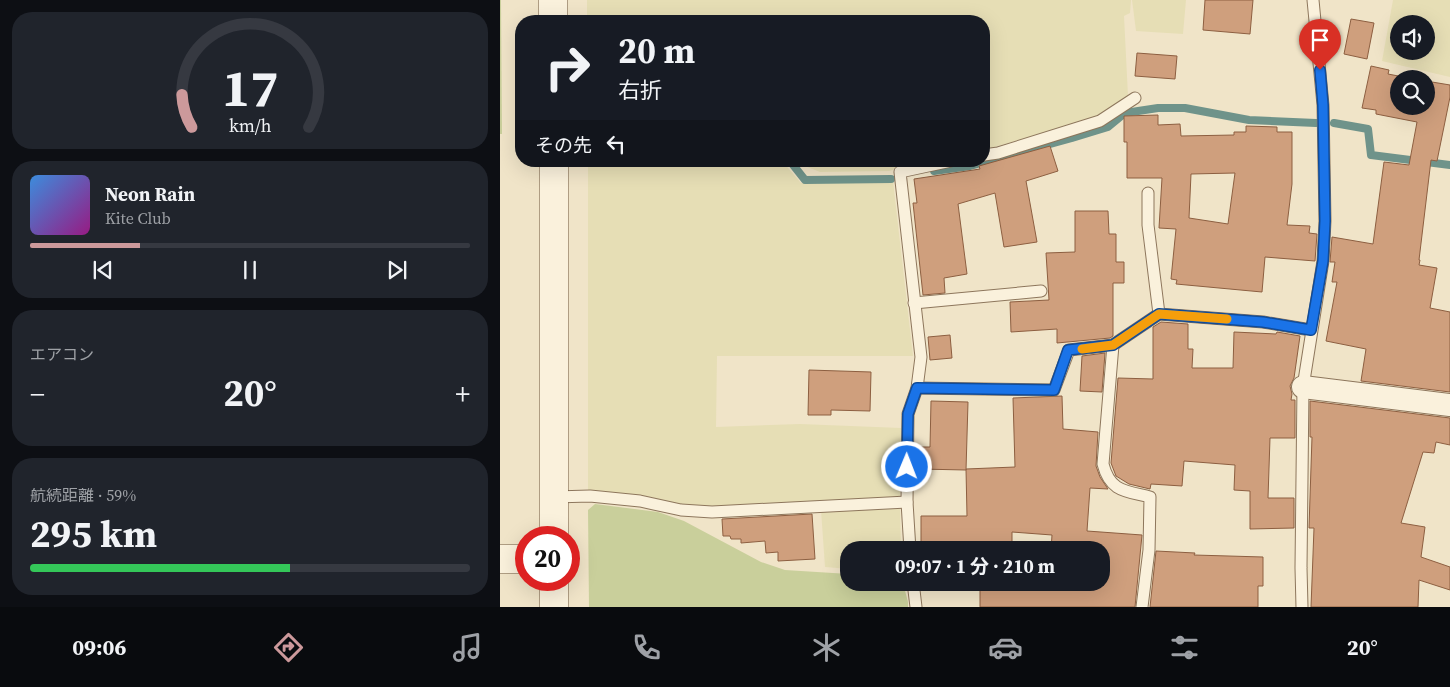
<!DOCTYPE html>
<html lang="ja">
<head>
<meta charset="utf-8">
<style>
  :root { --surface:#171b24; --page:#20242c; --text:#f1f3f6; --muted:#9ea1a6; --line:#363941; --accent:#cc999b }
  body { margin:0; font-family:"Source Serif 4","Noto Sans JP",serif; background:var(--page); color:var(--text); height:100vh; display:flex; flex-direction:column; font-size:19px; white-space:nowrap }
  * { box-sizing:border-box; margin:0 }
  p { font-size:16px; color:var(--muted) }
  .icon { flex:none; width:28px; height:28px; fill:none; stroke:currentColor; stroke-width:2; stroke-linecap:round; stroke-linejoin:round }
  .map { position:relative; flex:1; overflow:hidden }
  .details { display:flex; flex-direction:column; gap:12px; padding:12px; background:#0d0f14; width:500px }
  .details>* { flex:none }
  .top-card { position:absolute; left:15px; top:15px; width:475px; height:152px; border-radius:20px; box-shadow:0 5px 20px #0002; background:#171b24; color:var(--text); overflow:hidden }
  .buttons { position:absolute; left:890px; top:15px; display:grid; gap:10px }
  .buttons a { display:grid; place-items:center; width:45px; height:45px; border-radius:50%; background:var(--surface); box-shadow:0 5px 20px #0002; font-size:25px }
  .speed { position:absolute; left:15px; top:526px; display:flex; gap:10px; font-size:25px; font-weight:700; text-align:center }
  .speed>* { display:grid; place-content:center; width:65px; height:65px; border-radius:50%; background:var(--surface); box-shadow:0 5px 20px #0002; line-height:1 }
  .speed .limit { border:8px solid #d22; background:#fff; color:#111 }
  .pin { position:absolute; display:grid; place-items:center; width:42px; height:42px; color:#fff; margin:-51px -21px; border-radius:50% 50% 50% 0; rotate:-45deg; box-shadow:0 0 5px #0007 }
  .pin .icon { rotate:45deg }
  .me { position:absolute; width:55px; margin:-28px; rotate:1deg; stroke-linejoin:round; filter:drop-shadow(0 0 4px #0008) }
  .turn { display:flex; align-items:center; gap:18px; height:105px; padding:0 20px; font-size:22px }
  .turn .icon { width:65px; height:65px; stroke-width:2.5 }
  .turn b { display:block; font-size:35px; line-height:42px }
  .then { display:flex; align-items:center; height:48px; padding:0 20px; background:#0003; gap:10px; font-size:19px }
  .big { font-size:38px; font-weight:700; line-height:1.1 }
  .details .tile { flex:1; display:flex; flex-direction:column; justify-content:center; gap:8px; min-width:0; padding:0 18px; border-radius:20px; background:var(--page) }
  .details .dial { align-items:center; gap:0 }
  .dial svg { height:130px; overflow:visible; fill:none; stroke:var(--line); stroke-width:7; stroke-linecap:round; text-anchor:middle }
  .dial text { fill:var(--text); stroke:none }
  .song { display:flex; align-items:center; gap:15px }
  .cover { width:60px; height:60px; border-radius:8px; background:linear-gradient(135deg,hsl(210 70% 55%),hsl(310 70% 35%)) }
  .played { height:5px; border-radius:2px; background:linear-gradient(90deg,var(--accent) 25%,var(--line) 25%) }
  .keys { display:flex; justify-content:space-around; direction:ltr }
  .heat { display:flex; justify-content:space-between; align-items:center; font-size:28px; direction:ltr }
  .charge { height:8px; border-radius:4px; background:linear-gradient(90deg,#34c759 59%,var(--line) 0) }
  .trip { position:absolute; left:340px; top:541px; width:270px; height:50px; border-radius:20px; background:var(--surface); box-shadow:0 5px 20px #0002; font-weight:700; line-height:50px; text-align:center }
  .tab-bar { display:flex; height:80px; justify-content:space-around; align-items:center; background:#090b0e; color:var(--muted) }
  .tab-bar .icon { width:35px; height:35px }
  .tab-bar .current { color:var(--accent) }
  .tab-bar b { font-size:22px; color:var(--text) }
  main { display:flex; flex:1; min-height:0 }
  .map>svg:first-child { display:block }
</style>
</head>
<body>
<main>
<section class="details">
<div class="tile dial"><svg viewBox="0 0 100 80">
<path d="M14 69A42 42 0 1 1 86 69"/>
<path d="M14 69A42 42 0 0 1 8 49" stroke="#cc999b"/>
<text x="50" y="56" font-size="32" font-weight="700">17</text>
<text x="50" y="72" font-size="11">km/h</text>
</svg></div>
<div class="tile">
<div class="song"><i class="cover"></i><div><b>Neon Rain</b><p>Kite Club</p></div></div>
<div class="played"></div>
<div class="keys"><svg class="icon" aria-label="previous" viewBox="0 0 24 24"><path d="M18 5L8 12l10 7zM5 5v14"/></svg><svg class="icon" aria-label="pause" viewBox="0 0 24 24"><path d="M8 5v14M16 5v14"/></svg><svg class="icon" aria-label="next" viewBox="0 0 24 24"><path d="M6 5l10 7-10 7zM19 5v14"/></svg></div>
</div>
<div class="tile"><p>エアコン</p>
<div class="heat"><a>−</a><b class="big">20°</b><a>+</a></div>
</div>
<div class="tile"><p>航続距離 · 59%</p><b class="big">295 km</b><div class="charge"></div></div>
</section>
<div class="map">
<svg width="950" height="607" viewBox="0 0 950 607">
  <rect width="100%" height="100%" fill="#f0e4c8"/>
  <g fill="#e6deb5" fill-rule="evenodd">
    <path d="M87 0H631L630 13 624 16 628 96 597 118 484 150V21H87Z"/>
    <path d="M632 0H686L683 34 636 31Z"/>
    <path d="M893 0H950V77L882 61ZM899 24H926V51H899Z"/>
    <path d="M88 161H282L301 183 393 181 413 356H217L216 427 300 424 401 428 400 500 212 508 187 506 145 496 88 492Z"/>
    <path d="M298 161H422L389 171 320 172 300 164Z"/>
    <path d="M400 509 401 550H349V569L325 567 321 510Z"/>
  </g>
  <g fill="#c9cf9b">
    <path d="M0 0H1L2 134H0Z"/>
    <path d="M95 504 158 512 184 521 261 562 285 570 349 574V582L403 583 408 602V607H89L88 510Z"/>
  </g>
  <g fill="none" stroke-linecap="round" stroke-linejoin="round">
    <g stroke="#6f938a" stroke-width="8">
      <path d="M834 123 868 129 871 155 950 165"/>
      <path d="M290 161 305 180 391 179"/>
      <path d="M434 171 470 166 572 138 608 127 625 113 658 108H685L749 120 816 123"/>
    </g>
  </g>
  <g fill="#cf9f7d" stroke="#8d5f41" fill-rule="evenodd">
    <path d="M705 0H753L750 34 703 30Z"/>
    <path d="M851 19 874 23 867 59 844 54Z"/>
    <path d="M637 53 677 56 675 79 635 76Z"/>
    <path d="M871 66 889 70 888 74 914 79H899V106H926V81L950 85V97L937 161 931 160 919 260H920L919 265 937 268 930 308 950 312V392L861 381 866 349 826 341 837 282H832L835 262H830L832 237 873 244 884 162 909 165 917 122 876 114V110L862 108Z"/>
    <path d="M658 115V125L680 124 681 136 734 135V132H746V126L777 127V132H792V184L787 225 810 226 809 233 817 234 815 261 765 257 762 292 676 284 677 280 671 279 676 229 659 228 662 178H627V142H624V116ZM735 173 728 224 689 218 691 174Z"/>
    <path d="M550 146 558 171 526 181 537 242 504 247 495 193 458 204 467 274 444 278 445 293 423 295 413 203H417L414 179 480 169 479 166Z"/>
    <path d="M575 211H608L609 234H616V262H624V283H613V336L610 338 557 343V329L511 332 510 302 549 300 546 253 575 252Z"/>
    <path d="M661 322 688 324V349H693L692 368H733L734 332 776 334 777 332 800 336 794 378 790 386 792 394 791 400H795V438H770L768 498H794V528L750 529V491L734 490 735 465 684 461 682 486 651 484 650 489 629 484 616 476 611 463 618 378 653 379V327Z"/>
    <path d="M450 335 452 358 430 360 428 337Z"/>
    <path d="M605 353 602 392 580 391 582 356Z"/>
    <path d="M309 370 371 372 370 411 331 410V415H308Z"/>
    <path d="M562 396 563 429 598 432 596 466 600 477 608 489 590 488 587 531 642 535 635 607H480V582H601V550H551L552 535 512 532V544H462V550H421V516H467L466 469 515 467 513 398Z"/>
    <path d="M431 401 468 402 466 470 419 469 420 447H430Z"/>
    <path d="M810 401 950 418V445L936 442 934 453 923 452 901 523 925 527 921 557 950 567V590L919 580 918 607H811L814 528H809L812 437H810Z"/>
    <path d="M312 514 315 559 278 561V552L266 553 265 541 241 543V539H231L230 536H223L222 519Z"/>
    <path d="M656 551 695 553 694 555 763 557V586H758V607H650Z"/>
  </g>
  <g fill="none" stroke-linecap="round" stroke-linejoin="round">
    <defs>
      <g id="lane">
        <path d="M484 155 498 153 600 121 635 98"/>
        <path d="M648 193V225L659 314"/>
        <path d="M414 303 541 291"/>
        <path d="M613 345 603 464C610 492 626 491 650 497L649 550 642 607"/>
        <path d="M417 388 554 390 569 350 613 345 659 314 763 322 811 330"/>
        <path d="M54 497 90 496 140 501 181 510 212 512 407 502"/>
        <path d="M410 550 407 502 408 414 417 388 421 357 400 172 451 161"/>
        <path d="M413 582 416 607"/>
        <path d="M802 607 801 568 803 387 823 261 825 221 823 105 813 0"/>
      </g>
      <path id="street" d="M803 387 950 405"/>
      <g id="secondary">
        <path d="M53 0V21"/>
        <path d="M54 161V538"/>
        <path d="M0 559H26"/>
        <path d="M54 580V607"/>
      </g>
    </defs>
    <use href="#lane" stroke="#8d765c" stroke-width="13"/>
    <use href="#street" stroke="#8d765c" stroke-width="24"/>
    <use href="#secondary" stroke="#6f573f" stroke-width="29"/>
    <use href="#lane" stroke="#faf1dc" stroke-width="11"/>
    <use href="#street" stroke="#faf1dc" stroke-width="22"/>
    <use href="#secondary" stroke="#faf1dc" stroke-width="28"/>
  </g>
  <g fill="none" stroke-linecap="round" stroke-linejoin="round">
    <defs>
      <path id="route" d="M407 467 408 414 417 388 554 390 568 350 613 345 659 314 763 322 811 330 823 261 825 221 823 105 820 70"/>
    </defs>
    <use href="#route" stroke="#114b97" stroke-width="12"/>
    <use href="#route" stroke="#1a73e8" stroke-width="9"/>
    <path stroke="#f59e0b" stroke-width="9" d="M582 349 613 345 659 314 727 319"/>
  </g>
</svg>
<div class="buttons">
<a><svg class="icon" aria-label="sound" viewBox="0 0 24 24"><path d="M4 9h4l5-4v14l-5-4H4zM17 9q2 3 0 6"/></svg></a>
<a><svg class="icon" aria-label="search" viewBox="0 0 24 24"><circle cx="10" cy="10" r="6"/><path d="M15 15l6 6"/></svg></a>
</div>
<div class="speed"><div class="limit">20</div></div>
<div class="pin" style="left:820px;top:70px;background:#d93025"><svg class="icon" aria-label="arrive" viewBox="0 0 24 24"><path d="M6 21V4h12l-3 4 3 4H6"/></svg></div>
<svg class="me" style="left:407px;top:467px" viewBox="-20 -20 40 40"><circle r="17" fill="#1a73e8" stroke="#fff" stroke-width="3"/><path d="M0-11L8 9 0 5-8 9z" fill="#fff"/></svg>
<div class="trip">09:07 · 1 分 · 210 m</div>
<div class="top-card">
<div class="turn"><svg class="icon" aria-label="right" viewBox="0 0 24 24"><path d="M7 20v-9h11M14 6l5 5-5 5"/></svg><div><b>20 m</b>右折</div></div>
<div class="then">その先<svg class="icon" aria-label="left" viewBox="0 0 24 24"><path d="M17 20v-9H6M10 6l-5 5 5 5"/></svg></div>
</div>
</div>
</main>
<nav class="tab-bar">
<b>09:06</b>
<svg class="icon current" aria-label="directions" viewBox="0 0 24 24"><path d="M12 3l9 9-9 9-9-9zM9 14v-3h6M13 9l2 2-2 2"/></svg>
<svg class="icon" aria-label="music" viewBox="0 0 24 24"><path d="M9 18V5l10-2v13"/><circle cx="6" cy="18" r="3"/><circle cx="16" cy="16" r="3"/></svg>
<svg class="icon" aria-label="phone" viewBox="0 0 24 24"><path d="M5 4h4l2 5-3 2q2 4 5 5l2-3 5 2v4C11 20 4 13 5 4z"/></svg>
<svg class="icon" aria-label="climate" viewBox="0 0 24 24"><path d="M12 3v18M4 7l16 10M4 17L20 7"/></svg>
<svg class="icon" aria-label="car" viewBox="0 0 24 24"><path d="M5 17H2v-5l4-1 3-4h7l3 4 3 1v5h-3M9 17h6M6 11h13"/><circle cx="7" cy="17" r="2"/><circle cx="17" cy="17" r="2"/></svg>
<svg class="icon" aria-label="filters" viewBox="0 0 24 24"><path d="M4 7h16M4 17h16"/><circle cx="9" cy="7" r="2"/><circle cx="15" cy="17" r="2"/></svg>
<b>20°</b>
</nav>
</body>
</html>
